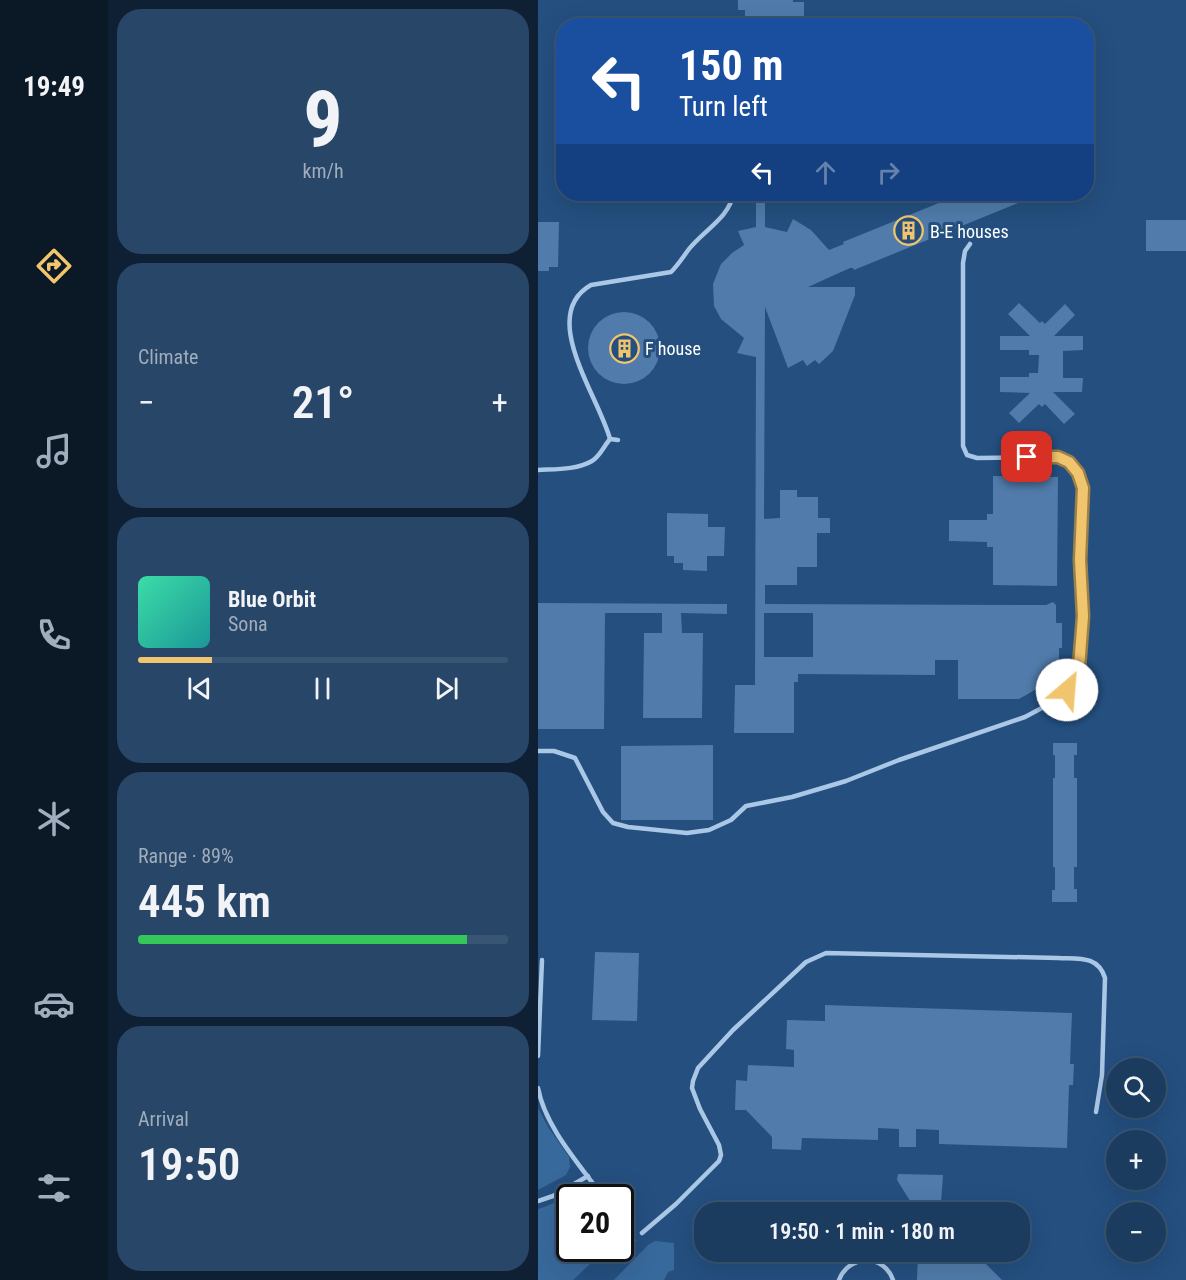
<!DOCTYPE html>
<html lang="en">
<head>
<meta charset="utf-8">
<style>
  :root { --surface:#1b3b5f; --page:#284668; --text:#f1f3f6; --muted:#a0adbd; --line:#395574; --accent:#f1c56d }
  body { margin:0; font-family:"Roboto Condensed",sans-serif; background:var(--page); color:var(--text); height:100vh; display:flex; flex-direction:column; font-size:22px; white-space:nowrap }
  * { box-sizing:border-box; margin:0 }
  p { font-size:20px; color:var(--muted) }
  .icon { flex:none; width:33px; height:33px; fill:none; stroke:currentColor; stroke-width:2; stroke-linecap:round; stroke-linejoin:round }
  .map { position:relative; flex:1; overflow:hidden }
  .panel { display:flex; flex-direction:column; gap:9px; padding:9px; background:#0f2034; width:430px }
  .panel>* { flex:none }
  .banner { position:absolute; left:18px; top:18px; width:538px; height:183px; border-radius:24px; box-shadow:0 6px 24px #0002,0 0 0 2px var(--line); background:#1a4fa0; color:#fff; overflow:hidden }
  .buttons { position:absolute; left:568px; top:1058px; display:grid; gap:12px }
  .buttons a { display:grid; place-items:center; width:60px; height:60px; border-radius:50%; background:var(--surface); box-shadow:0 6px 24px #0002,0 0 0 2px var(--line); font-size:30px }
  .speed { position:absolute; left:18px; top:1184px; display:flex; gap:12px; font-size:30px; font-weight:700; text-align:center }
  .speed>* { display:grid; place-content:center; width:78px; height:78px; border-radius:50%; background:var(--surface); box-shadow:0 6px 24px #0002,0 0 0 2px var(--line); line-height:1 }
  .speed .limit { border:3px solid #111; border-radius:9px; background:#fff; color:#111 }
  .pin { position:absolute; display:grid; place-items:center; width:51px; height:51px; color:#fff; margin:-26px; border-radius:12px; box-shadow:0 3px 9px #0006 }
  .me { position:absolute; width:66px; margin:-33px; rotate:27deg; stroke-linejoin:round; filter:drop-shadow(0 0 4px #0008) }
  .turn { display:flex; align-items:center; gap:21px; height:126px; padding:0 24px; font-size:27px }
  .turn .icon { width:78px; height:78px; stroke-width:2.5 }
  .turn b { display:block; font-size:42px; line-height:51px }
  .lanes { display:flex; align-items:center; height:57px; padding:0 24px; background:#0003; justify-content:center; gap:30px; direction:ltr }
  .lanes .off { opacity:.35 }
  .big { font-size:45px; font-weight:600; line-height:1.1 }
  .panel .tile { flex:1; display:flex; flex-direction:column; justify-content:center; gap:9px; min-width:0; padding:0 21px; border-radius:24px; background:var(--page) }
  .panel .dial { align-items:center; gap:0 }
  .dial b { font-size:78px; line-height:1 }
  .song { display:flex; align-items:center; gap:18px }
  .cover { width:72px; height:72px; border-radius:9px; background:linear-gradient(135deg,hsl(160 70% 55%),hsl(180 70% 35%)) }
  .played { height:6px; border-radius:3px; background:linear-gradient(90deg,var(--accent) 20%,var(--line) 20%) }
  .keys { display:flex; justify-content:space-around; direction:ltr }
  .heat { display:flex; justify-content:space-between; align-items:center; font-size:33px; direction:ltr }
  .charge { height:9px; border-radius:4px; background:linear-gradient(90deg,#34c759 89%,var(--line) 0) }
  .trip { position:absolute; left:156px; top:1202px; width:336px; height:60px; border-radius:24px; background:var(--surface); box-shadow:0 6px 24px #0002,0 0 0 2px var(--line); font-weight:600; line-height:60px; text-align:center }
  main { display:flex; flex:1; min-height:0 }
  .menu { display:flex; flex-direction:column; width:108px; justify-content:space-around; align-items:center; background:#0b1826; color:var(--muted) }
  .menu .icon { width:42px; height:42px }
  .menu .selected { color:var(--accent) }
  .menu b { font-size:27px; color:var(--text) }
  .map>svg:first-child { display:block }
</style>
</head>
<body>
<main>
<nav class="menu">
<b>19:49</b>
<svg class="icon selected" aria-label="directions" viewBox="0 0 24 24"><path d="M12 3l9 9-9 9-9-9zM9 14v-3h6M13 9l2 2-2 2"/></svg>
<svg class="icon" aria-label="music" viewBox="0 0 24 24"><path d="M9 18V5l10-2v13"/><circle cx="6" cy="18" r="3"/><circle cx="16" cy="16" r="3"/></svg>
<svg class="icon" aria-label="phone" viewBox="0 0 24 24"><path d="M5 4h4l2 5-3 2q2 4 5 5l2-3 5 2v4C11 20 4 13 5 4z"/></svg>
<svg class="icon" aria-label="climate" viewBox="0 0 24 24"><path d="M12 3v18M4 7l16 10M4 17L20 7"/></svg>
<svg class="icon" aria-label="car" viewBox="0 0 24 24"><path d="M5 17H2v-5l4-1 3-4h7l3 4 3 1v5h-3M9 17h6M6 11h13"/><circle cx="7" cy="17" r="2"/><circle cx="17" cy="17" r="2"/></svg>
<svg class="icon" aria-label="filters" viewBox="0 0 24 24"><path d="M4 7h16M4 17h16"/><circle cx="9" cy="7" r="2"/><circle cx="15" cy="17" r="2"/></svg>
</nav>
<section class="panel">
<div class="tile dial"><b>9</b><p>km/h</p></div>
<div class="tile"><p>Climate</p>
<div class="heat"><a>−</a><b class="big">21°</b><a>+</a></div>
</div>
<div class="tile">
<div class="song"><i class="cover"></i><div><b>Blue Orbit</b><p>Sona</p></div></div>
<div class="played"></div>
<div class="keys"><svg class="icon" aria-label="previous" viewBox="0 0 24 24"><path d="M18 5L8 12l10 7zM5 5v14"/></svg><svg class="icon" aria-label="pause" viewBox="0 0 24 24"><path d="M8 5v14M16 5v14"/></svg><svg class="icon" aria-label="next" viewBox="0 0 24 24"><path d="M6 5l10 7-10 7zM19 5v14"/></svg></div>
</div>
<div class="tile"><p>Range · 89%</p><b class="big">445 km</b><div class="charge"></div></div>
<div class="tile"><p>Arrival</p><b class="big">19:50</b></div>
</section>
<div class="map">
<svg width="648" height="1280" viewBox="0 0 648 1280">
  <rect width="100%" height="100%" fill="#244f7f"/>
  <g fill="#38699c">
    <path d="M0 1108 10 1127 31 1157 32 1167 28 1175 0 1190Z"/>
    <path d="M48 1190 55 1192 59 1197H32V1248H69L35 1280H0V1209C17 1205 31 1191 48 1190Z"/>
    <path d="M117 1241 136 1243V1270L130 1272 126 1280H76L110 1245Z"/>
  </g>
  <g fill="#507baa" fill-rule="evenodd">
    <path d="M200 0H255V2H266V22H249V26H207V10H200Z"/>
    <path d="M218 194H227V227L249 232 255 219 273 230 291 250 306 244 305 242 423 194H502L316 270 315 268H312L270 287H317V295L295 351 281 364 277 360 269 366 265 360 250 368 227 307 226 519 242 518V490H259V497H280V518H292V533H279V567H259V585H227V604L508 605 515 602 518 605V623H524V648H521V683H502V687L481 699H420V660H397V675L260 674V682H256V733H196L197 685H217L218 357 199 353 206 338 183 319 176 306 175 284 183 264 194 253 206 245 200 231 218 227ZM226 613H275V657H226Z"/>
    <rect x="608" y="220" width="40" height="31"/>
    <path d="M0 222H21L20 267H11V271H0Z"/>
    <path d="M481 303 502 323 504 321 507 324 527 304 537 315 516 336H545V350L525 351V378H545L544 392H515L537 414 526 424 507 404 504 407 501 404 481 423 471 413 492 393 462 392V377H491V373H500L501 355H491V350H462V336H492L470 314Z"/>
    <circle cx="86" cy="348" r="36"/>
    <path d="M455 476 520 477 519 586 455 585V547H449V542L411 541V520H449V514H455Z"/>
    <path d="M129 513 170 514V527H187L186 556H169V571L145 570V563H136V556H129Z"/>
    <path d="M0 603 189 604V614L143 613 144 633H165L164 718H105L106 633H124V613H67L66 729H0Z"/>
    <path d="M515 743H539V755H536V778H539V867H536V889H539V902H514V890H517V867H515V778H517V755H515Z"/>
    <path d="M175 745V820H83V746Z"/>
    <path d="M57 952 101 953 99 1021 54 1020Z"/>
    <path d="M287 1005 534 1013 532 1064H536L535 1085H531L529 1148 401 1144V1130L378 1129V1147H361V1129L340 1128V1140L264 1138 263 1150 234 1149V1137L208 1110H197L198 1080 209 1081 210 1065 256 1067V1050L248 1049 249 1020 287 1021Z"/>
    <path d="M360 1174 405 1175 403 1203 460 1205V1212H379L359 1180Z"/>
    <path d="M293 1202 360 1205V1212H292Z"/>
    <path d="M380 1251H446L445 1261 464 1280H379Z"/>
  </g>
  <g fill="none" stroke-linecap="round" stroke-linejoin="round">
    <g stroke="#aac7e6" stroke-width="4.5">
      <path d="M72 439C60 395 0 315 53 285L133 272C140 265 145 257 151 249 165 231 192 217 195 194"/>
      <path d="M0 470C16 469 39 470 54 461 62 456 66 446 72 439L80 440"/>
      <path d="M0 751H16L37 758 65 812 75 823 90 827 149 833 171 830 193 820 208 806 254 797 308 781 361 760 487 717 517 701 540 680 545 616 542 560 545 488 540 473 531 462 520 457 439 458 429 455 425 446V263L427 251 432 244"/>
      <path d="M0 1056 4 960"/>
      <path d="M0 1088C7 1127 42 1165 65 1197"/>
      <path d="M0 1201 15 1196 50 1176"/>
      <path d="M82 1221 96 1240"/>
      <path d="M104 1233 138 1204 181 1161 183 1155 181 1145 162 1109 154 1088 155 1081 160 1068 195 1030 268 962 288 953 520 958C540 959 560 955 567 978L564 1075 558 1112"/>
      <path d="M301 1280C310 1255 346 1253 355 1280"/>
    </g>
  </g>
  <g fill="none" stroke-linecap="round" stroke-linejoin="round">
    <defs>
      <path id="route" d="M489 457H520L531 462 540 473 545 488 542 560 545 616 540 680 529 690"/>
    </defs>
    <use href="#route" stroke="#9d8047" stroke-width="15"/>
    <use href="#route" stroke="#f1c56d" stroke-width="10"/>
  </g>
  <defs>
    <symbol id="building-ring" viewBox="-11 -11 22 22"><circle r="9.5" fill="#244f7f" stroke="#f1c56d" stroke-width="1.5"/><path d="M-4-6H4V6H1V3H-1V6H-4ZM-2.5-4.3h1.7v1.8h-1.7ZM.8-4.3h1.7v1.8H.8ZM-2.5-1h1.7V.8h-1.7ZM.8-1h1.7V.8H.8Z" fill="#f1c56d"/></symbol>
  </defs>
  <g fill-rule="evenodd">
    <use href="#building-ring" x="354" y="214" width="33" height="33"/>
    <use href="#building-ring" x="70" y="332" width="33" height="33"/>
  </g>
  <g text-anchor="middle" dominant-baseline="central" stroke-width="6" stroke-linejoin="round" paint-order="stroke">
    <g font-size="18" fill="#fff" stroke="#244f7f" text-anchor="start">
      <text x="392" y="231">B-E houses</text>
      <text x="107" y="348">F house</text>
    </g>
  </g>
</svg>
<div class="buttons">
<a><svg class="icon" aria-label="search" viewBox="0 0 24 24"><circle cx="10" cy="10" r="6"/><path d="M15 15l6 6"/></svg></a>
<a>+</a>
<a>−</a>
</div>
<div class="speed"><div class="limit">20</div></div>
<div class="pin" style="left:489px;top:457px;background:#d93025"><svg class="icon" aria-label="arrive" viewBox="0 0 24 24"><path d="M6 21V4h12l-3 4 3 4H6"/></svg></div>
<svg class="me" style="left:529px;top:690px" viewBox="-20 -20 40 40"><circle r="19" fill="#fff"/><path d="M0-13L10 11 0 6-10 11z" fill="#f1c56d"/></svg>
<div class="trip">19:50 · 1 min · 180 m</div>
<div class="banner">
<div class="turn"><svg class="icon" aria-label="left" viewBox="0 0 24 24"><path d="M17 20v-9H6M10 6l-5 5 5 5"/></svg><div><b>150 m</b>Turn left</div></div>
<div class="lanes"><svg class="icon" aria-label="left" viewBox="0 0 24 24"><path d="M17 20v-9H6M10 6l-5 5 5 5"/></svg><svg class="icon off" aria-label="ahead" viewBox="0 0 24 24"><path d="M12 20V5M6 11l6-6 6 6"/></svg><svg class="icon off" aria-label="right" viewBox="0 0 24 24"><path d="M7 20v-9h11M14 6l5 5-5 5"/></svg></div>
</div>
</div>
</main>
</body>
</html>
